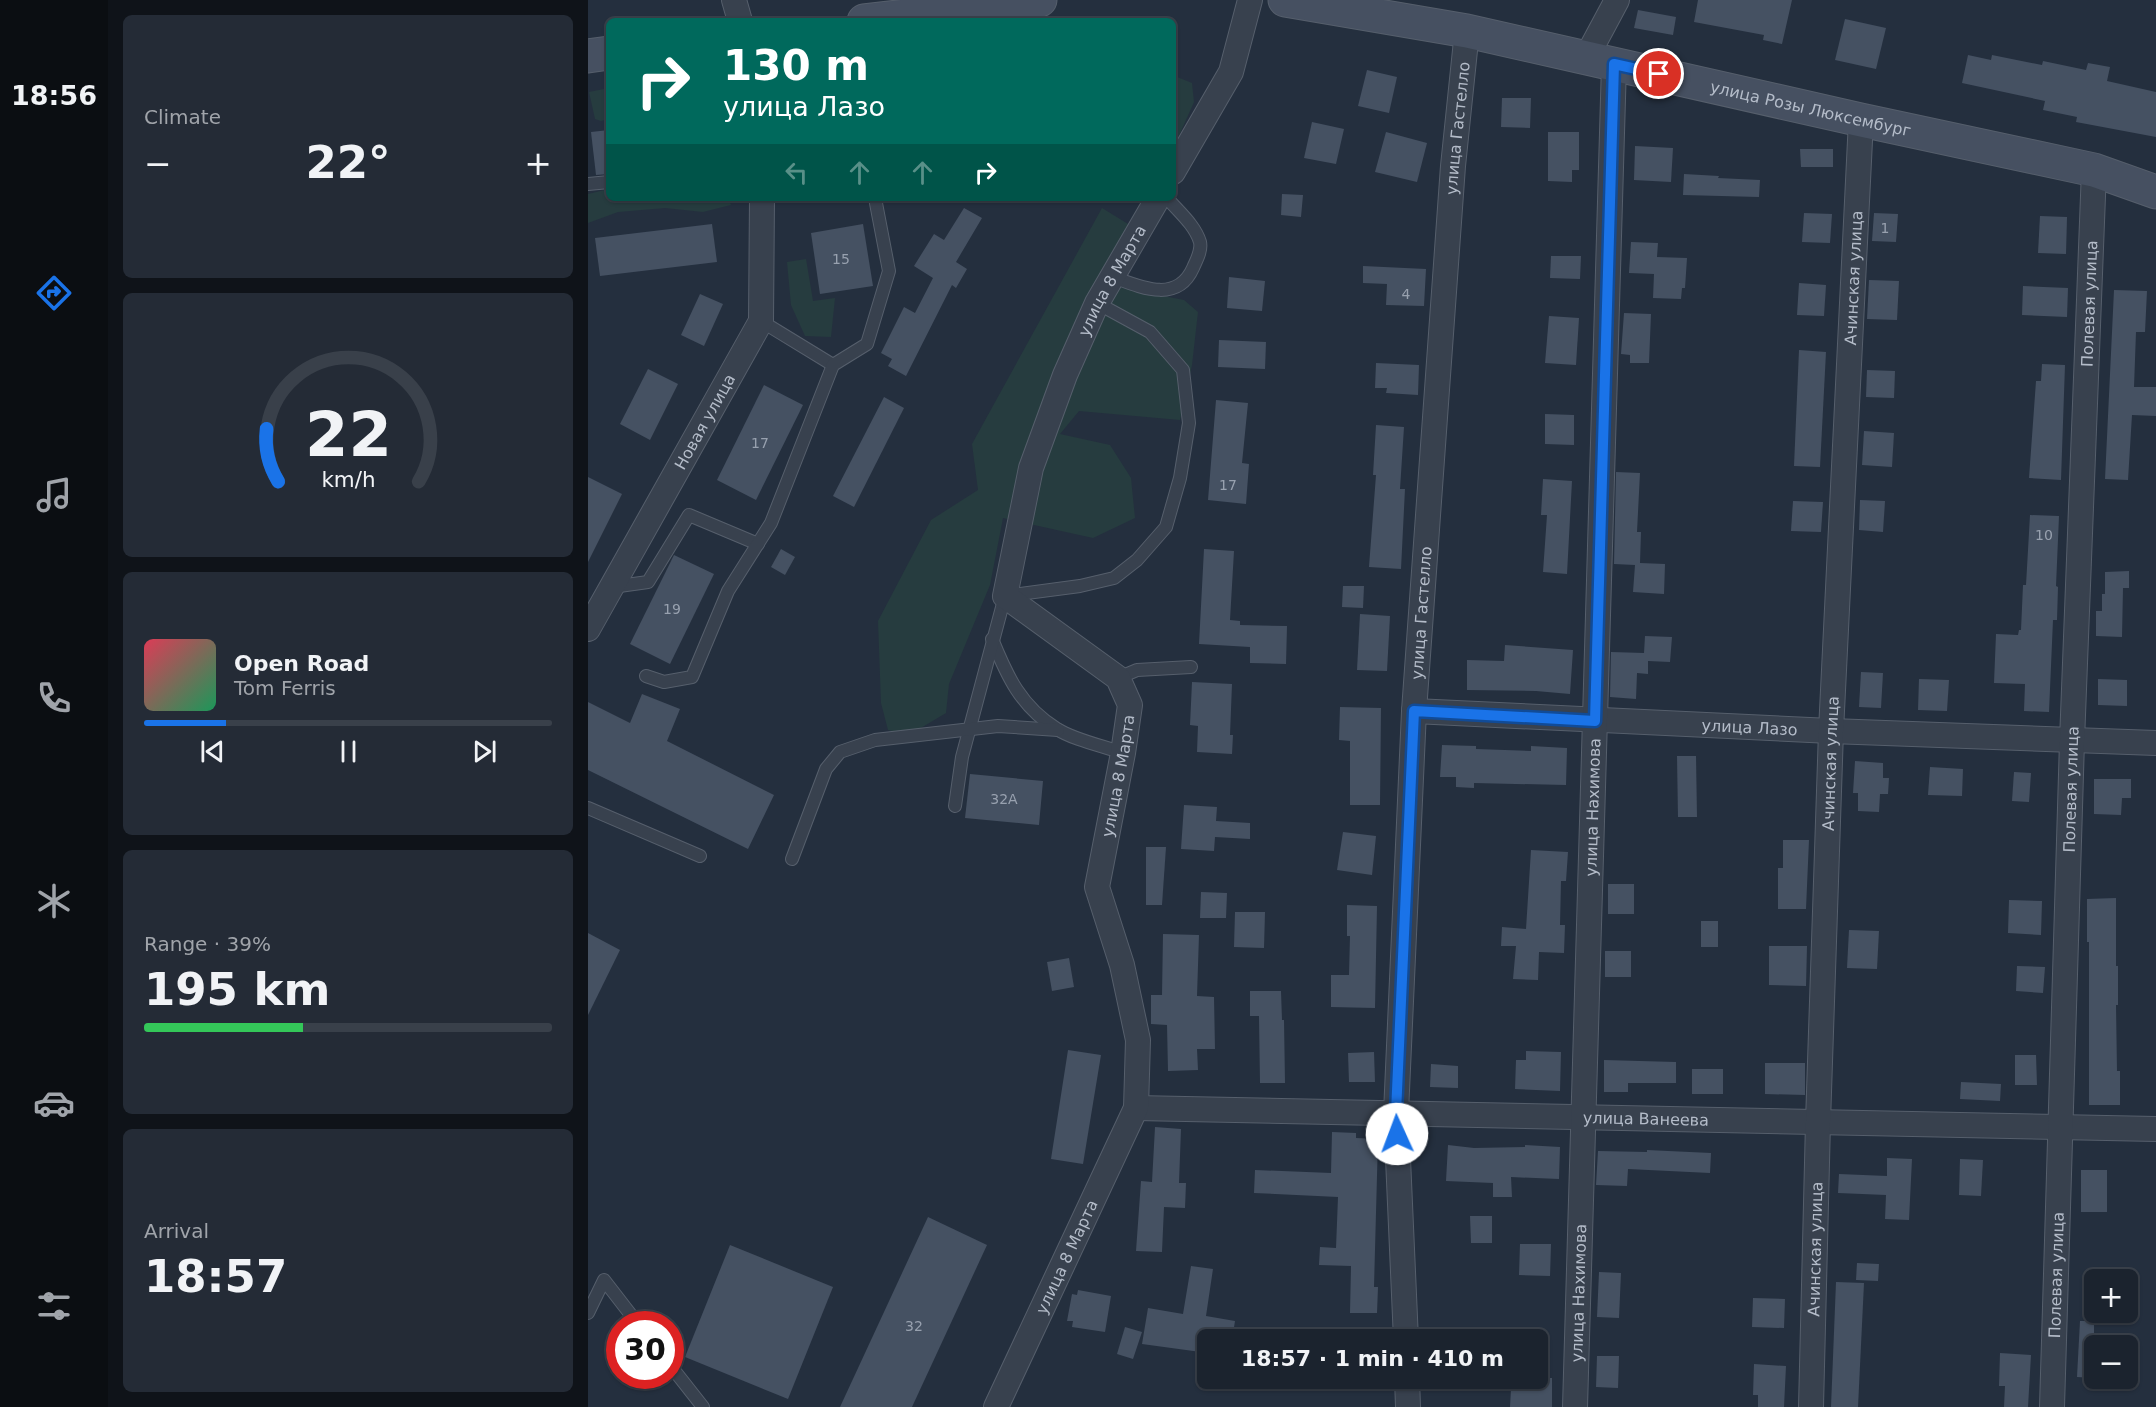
<!DOCTYPE html>
<html lang="en">
<head>
<meta charset="utf-8">
<style>
  :root { --surface:#1b232e; --page:#242b36; --text:#f1f3f6; --muted:#a0a4aa; --line:#39404a; --accent:#1a73e8 }
  body { margin:0; font-family:"DejaVu Sans",sans-serif; background:var(--page); color:var(--text); height:100vh; display:flex; flex-direction:column; font-size:22px; white-space:nowrap }
  * { box-sizing:border-box; margin:0 }
  p { font-size:20px; color:var(--muted) }
  .icon { flex:none; width:33px; height:33px; fill:none; stroke:currentColor; stroke-width:2; stroke-linecap:round; stroke-linejoin:round }
  .map { position:relative; flex:1; overflow:hidden }
  .details { display:flex; flex-direction:column; gap:15px; padding:15px; background:#0f1319; width:480px }
  .details>* { flex:none }
  .guide { position:absolute; left:18px; top:18px; width:570px; height:183px; border-radius:9px; box-shadow:0 2px 4px #0004,0 0 0 2px var(--line); background:#00695c; color:#fff; overflow:hidden }
  .controls { position:absolute; left:1496px; top:1269px; display:grid; gap:12px }
  .controls a { display:grid; place-items:center; width:54px; height:54px; border-radius:9px; background:var(--surface); box-shadow:0 2px 4px #0004,0 0 0 2px var(--line); font-size:30px }
  .speed { position:absolute; left:18px; top:1311px; display:flex; gap:12px; font-size:30px; font-weight:700; text-align:center }
  .speed>* { display:grid; place-content:center; width:78px; height:78px; border-radius:50%; background:var(--surface); box-shadow:0 2px 4px #0004,0 0 0 2px var(--line); line-height:1 }
  .speed .limit { border:9px solid #d22; background:#fff; color:#111 }
  .pin { position:absolute; display:grid; place-items:center; width:51px; height:51px; color:#fff; margin:-26px; border:3px solid #fff; border-radius:50%; box-shadow:0 2px 6px #0007 }
  .me { position:absolute; width:66px; margin:-33px; rotate:358deg; stroke-linejoin:round; filter:drop-shadow(0 0 4px #0008) }
  .turn { display:flex; align-items:center; gap:21px; height:126px; padding:0 18px; font-size:27px }
  .turn .icon { width:78px; height:78px; stroke-width:2.5 }
  .turn b { display:block; font-size:42px; line-height:51px }
  .lanes { display:flex; align-items:center; height:57px; padding:0 18px; background:#0003; justify-content:center; gap:30px; direction:ltr }
  .lanes .off { opacity:.35 }
  .big { font-size:45px; font-weight:600; line-height:1.1 }
  .details .widget { flex:1; display:flex; flex-direction:column; justify-content:center; gap:9px; min-width:0; padding:0 21px; border-radius:9px; background:var(--page) }
  .details .dial { align-items:center; gap:0 }
  .dial svg { height:156px; overflow:visible; fill:none; stroke:var(--line); stroke-width:7; stroke-linecap:round; text-anchor:middle }
  .dial text { fill:var(--text); stroke:none }
  .song { display:flex; align-items:center; gap:18px }
  .cover { width:72px; height:72px; border-radius:9px; background:linear-gradient(135deg,hsl(350 70% 55%),hsl(150 70% 35%)) }
  .played { height:6px; border-radius:3px; background:linear-gradient(90deg,var(--accent) 20%,var(--line) 20%) }
  .keys { display:flex; justify-content:space-around; direction:ltr }
  .heat { display:flex; justify-content:space-between; align-items:center; font-size:33px; direction:ltr }
  .charge { height:9px; border-radius:4px; background:linear-gradient(90deg,#34c759 39%,var(--line) 0) }
  .trip { position:absolute; left:609px; top:1329px; width:351px; height:60px; border-radius:9px; background:var(--surface); box-shadow:0 2px 4px #0004,0 0 0 2px var(--line); font-weight:600; line-height:60px; text-align:center }
  main { display:flex; flex:1; min-height:0 }
  .dock { display:flex; flex-direction:column; width:108px; justify-content:space-around; align-items:center; background:#0b0e12; color:var(--muted) }
  .dock .icon { width:42px; height:42px }
  .dock .active { color:var(--accent) }
  .dock b { font-size:27px; color:var(--text) }
  .map>svg:first-child { display:block }
</style>
</head>
<body>
<main>
<nav class="dock">
<b>18:56</b>
<svg class="icon active" aria-label="directions" viewBox="0 0 24 24"><path d="M12 3l9 9-9 9-9-9zM9 14v-3h6M13 9l2 2-2 2"/></svg>
<svg class="icon" aria-label="music" viewBox="0 0 24 24"><path d="M9 18V5l10-2v13"/><circle cx="6" cy="18" r="3"/><circle cx="16" cy="16" r="3"/></svg>
<svg class="icon" aria-label="phone" viewBox="0 0 24 24"><path d="M5 4h4l2 5-3 2q2 4 5 5l2-3 5 2v4C11 20 4 13 5 4z"/></svg>
<svg class="icon" aria-label="climate" viewBox="0 0 24 24"><path d="M12 3v18M4 7l16 10M4 17L20 7"/></svg>
<svg class="icon" aria-label="car" viewBox="0 0 24 24"><path d="M5 17H2v-5l4-1 3-4h7l3 4 3 1v5h-3M9 17h6M6 11h13"/><circle cx="7" cy="17" r="2"/><circle cx="17" cy="17" r="2"/></svg>
<svg class="icon" aria-label="filters" viewBox="0 0 24 24"><path d="M4 7h16M4 17h16"/><circle cx="9" cy="7" r="2"/><circle cx="15" cy="17" r="2"/></svg>
</nav>
<section class="details">
<div class="widget"><p>Climate</p>
<div class="heat"><a>−</a><b class="big">22°</b><a>+</a></div>
</div>
<div class="widget dial"><svg viewBox="0 0 100 80">
<path d="M14 69A42 42 0 1 1 86 69"/>
<path d="M14 69A42 42 0 0 1 8 42" stroke="#1a73e8"/>
<text x="50" y="56" font-size="32" font-weight="700">22</text>
<text x="50" y="72" font-size="11">km/h</text>
</svg></div>
<div class="widget">
<div class="song"><i class="cover"></i><div><b>Open Road</b><p>Tom Ferris</p></div></div>
<div class="played"></div>
<div class="keys"><svg class="icon" aria-label="previous" viewBox="0 0 24 24"><path d="M18 5L8 12l10 7zM5 5v14"/></svg><svg class="icon" aria-label="pause" viewBox="0 0 24 24"><path d="M8 5v14M16 5v14"/></svg><svg class="icon" aria-label="next" viewBox="0 0 24 24"><path d="M6 5l10 7-10 7zM19 5v14"/></svg></div>
</div>
<div class="widget"><p>Range · 39%</p><b class="big">195 km</b><div class="charge"></div></div>
<div class="widget"><p>Arrival</p><b class="big">18:57</b></div>
</section>
<div class="map">
<svg width="1568" height="1407" viewBox="0 0 1568 1407">
  <rect width="100%" height="100%" fill="#242f3e"/>
  <g fill="#263c3f">
    <path d="M589 77 604 83 606 102 585 149V78Z"/>
    <path d="M21 88V119L13 121 7 119 1 92Z"/>
    <path d="M21 189V198H140L143 205 115 212 77 208 30 212 0 223V194Z"/>
    <path d="M514 208 545 227 514 284 596 300 610 312 604 365 592 420 491 411 472 434 522 445 543 478 547 518 505 538 415 518 402 585 361 684 358 713 321 735 300 730 293 703 290 621 343 520 390 490 384 444Z"/>
    <path d="M218 259 225 301 247 298 243 337 217 336 203 305 199 262Z"/>
  </g>
  <g fill="#455162">
    <path d="M1110 0H1204L1194 44 1175 40 1176 35 1106 22Z"/>
    <path d="M1050 10 1088 17 1085 35 1046 28Z"/>
    <path d="M1257 19 1298 28 1288 69 1247 60Z"/>
    <path d="M1380 55 1403 60 1404 55 1454 65 1455 61 1498 70 1500 63 1522 67 1519 81 1568 92V137L1488 122 1489 117 1455 110 1457 101 1374 83Z"/>
    <path d="M779 70 809 77 801 113 770 106Z"/>
    <path d="M914 98H943L942 128 913 127Z"/>
    <path d="M724 122 756 129 748 164 716 158Z"/>
    <path d="M21 130V174L8 175 3 132Z"/>
    <path d="M798 132 839 143 829 182 787 172Z"/>
    <path d="M960 132H991V170H984V182L960 181Z"/>
    <path d="M1047 146 1085 148 1083 182 1046 180Z"/>
    <path d="M1212 149H1245V167H1213Z"/>
    <path d="M1096 174 1131 176 1130 178 1172 180 1171 197 1095 195Z"/>
    <path d="M694 194 715 195 713 217 693 215Z"/>
    <path d="M376 208 394 218 368 262 379 269 368 288 364 285 318 376 300 366 304 359 293 353 316 307 327 313 345 278 326 266 346 234 356 240Z"/>
    <path d="M1216 213 1244 214 1242 243 1214 242Z"/>
    <path d="M1286 213 1310 214 1308 242 1284 241Z"/>
    <path d="M1452 216 1479 217 1478 254 1450 253Z"/>
    <path d="M124 224 129 262 12 276 7 238Z"/>
    <path d="M275 224 285 286 232 294 223 233Z"/>
    <path d="M1043 242 1070 243 1069 257 1099 258 1097 288H1094L1093 299 1065 298 1066 274 1041 273Z"/>
    <path d="M963 256H993L992 279 962 278Z"/>
    <path d="M775 266 838 269 836 306 798 305 799 284 775 283Z"/>
    <path d="M641 277 677 281 674 311 639 308Z"/>
    <path d="M1281 280 1311 281 1309 320 1279 319Z"/>
    <path d="M1211 283 1238 285 1236 316 1209 315Z"/>
    <path d="M1435 286 1480 288 1479 317 1434 315Z"/>
    <path d="M1526 290 1559 291 1557 332H1548L1546 387H1568V416L1544 415 1540 480 1517 479Z"/>
    <path d="M112 294 135 304 116 346 93 335Z"/>
    <path d="M1036 313 1063 314 1061 363H1042V355L1033 354Z"/>
    <path d="M961 316 991 318 988 365 957 363Z"/>
    <path d="M631 340 678 342 677 369 630 367Z"/>
    <path d="M1211 350 1238 352 1232 467 1206 466Z"/>
    <path d="M788 363 831 365 830 395 798 393 799 388H787Z"/>
    <path d="M1454 364 1477 365 1473 480 1441 478 1448 381H1453Z"/>
    <path d="M60 369 90 384 62 440 32 424Z"/>
    <path d="M1279 370 1307 371 1306 398 1278 397Z"/>
    <path d="M176 385 215 405 168 500 129 480Z"/>
    <path d="M296 397 316 408 266 507 245 496Z"/>
    <path d="M628 400 660 403 654 463 661 464 658 504 620 500Z"/>
    <path d="M957 414 986 415V445L957 444Z"/>
    <path d="M788 425 816 427 812 489H817L813 569 781 567 788 475H785Z"/>
    <path d="M1276 431 1306 433 1304 467 1274 465Z"/>
    <path d="M1028 472 1052 473 1049 532H1053L1052 563 1077 564 1076 594 1045 592 1047 565 1026 564Z"/>
    <path d="M0 477 34 494 0 562Z"/>
    <path d="M955 479 984 481 979 574 955 572 959 515H953Z"/>
    <path d="M1272 500 1297 501 1295 532 1271 530Z"/>
    <path d="M1205 501 1235 502 1233 532 1203 531Z"/>
    <path d="M1442 515 1471 516 1468 586 1470 587 1469 620H1465L1461 712 1436 711 1437 684 1406 683 1408 634 1430 635 1431 630H1433L1435 585H1438Z"/>
    <path d="M193 549 207 557 197 575 183 567Z"/>
    <path d="M616 549 646 551 642 620 652 621V625L699 626 698 664 662 663V647L611 644Z"/>
    <path d="M86 555 126 574 82 664 42 644Z"/>
    <path d="M1541 571V588H1535L1534 637 1508 636V611H1514V594H1517V572Z"/>
    <path d="M755 586H776L775 608 754 607Z"/>
    <path d="M772 614 802 616 799 671 769 670Z"/>
    <path d="M1057 636 1084 637 1082 662 1060 661V674L1049 673 1048 699 1022 697 1023 652 1056 653Z"/>
    <path d="M917 645 985 650 982 694 948 691 879 690V660L916 661Z"/>
    <path d="M1273 672 1295 673 1293 708 1271 707Z"/>
    <path d="M1331 679 1361 680 1359 711 1330 710Z"/>
    <path d="M1510 679 1539 680V706L1510 705Z"/>
    <path d="M604 682 644 684 642 735H645L644 754 609 752 610 726 602 725Z"/>
    <path d="M54 694 92 709 79 741 186 795 160 849 0 770V702L42 723Z"/>
    <path d="M752 707 793 708 792 805H762V741L751 740Z"/>
    <path d="M854 745 888 746V749L943 751V746L979 748 978 785 886 783V788L868 787V777H852Z"/>
    <path d="M1089 756H1108L1109 817H1090Z"/>
    <path d="M1267 761 1295 763V778H1301L1300 794H1292L1291 812 1270 811V793H1265Z"/>
    <path d="M1342 767 1375 769 1374 796 1340 795Z"/>
    <path d="M1426 772 1443 773 1441 802 1424 801Z"/>
    <path d="M382 774 455 781 451 825 377 818Z"/>
    <path d="M1506 779H1543V798H1534L1533 815 1506 814Z"/>
    <path d="M596 805 629 807 628 821 662 823V839L627 837 626 851 593 849Z"/>
    <path d="M755 832 788 836 784 875 749 870Z"/>
    <path d="M1195 840H1221L1218 909H1190V868H1195Z"/>
    <path d="M558 847H578L574 905H558Z"/>
    <path d="M943 850 980 852 978 881H973L972 925H977L976 953 951 952 950 980 925 979 928 946H913L914 927 938 929Z"/>
    <rect x="1020" y="884" width="26" height="30"/>
    <path d="M613 892 639 893 638 918H612Z"/>
    <path d="M1528 898V966H1530V1005H1528L1529 1071H1532V1105H1501V942H1499V899Z"/>
    <path d="M1421 900 1454 901 1453 935 1420 933Z"/>
    <path d="M759 905 789 906 787 1008 743 1007V975H761L762 936H759Z"/>
    <path d="M647 912H677L676 948 646 947Z"/>
    <rect x="1113" y="921" width="17" height="26"/>
    <path d="M1261 930 1291 931 1289 969 1259 968Z"/>
    <path d="M0 933 32 950 0 1015Z"/>
    <path d="M575 934 611 935 609 996 626 997 627 1049H609L610 1070 580 1071 579 1025 563 1024V995H574Z"/>
    <path d="M1181 946H1219L1218 986 1181 985Z"/>
    <rect x="1017" y="951" width="26" height="26"/>
    <path d="M481 958 486 987 464 991 459 962Z"/>
    <path d="M1429 966 1457 967 1455 993 1428 991Z"/>
    <path d="M662 991H693L694 1020H696L697 1083H672L671 1016H662Z"/>
    <path d="M480 1050 513 1055 495 1164 463 1159Z"/>
    <path d="M938 1051 973 1052 972 1091 927 1089 928 1060H938Z"/>
    <path d="M786 1052 787 1082H761L760 1053Z"/>
    <path d="M1427 1055H1448L1449 1085H1427Z"/>
    <path d="M1016 1060 1088 1062V1083H1040V1092H1016Z"/>
    <path d="M1177 1063H1217V1095L1177 1094Z"/>
    <path d="M843 1064 870 1066V1088L842 1087Z"/>
    <rect x="1104" y="1069" width="31" height="25"/>
    <path d="M1373 1082 1413 1084 1412 1101 1372 1099Z"/>
    <path d="M567 1127 593 1129 591 1183H598L597 1208 576 1207 574 1252 548 1251 553 1181 564 1182Z"/>
    <path d="M744 1132 768 1133V1138L790 1139 786 1287H790L789 1313H762L763 1266 731 1265 732 1247 748 1248 750 1197 666 1193 667 1170 743 1173Z"/>
    <path d="M860 1145 886 1148 937 1147V1145L972 1147 971 1179 923 1177 924 1197H905V1183L858 1181Z"/>
    <path d="M1059 1150 1123 1153 1122 1173 1040 1169 1039 1186 1008 1185 1010 1151 1059 1152Z"/>
    <path d="M1299 1158 1324 1159 1321 1220 1297 1219 1298 1195 1250 1193 1251 1174 1299 1176Z"/>
    <path d="M1372 1159 1395 1160 1393 1196 1371 1195Z"/>
    <rect x="1493" y="1170" width="26" height="42"/>
    <path d="M882 1216H904V1243H883Z"/>
    <path d="M340 1217 399 1245 324 1407H252Z"/>
    <path d="M932 1244H963L962 1276 931 1275Z"/>
    <path d="M142 1245 245 1287 200 1399 97 1357Z"/>
    <path d="M1269 1263 1291 1264 1290 1281 1268 1280Z"/>
    <path d="M603 1266 625 1269 618 1316 647 1321 644 1340H620V1353L554 1344 560 1308 595 1314Z"/>
    <path d="M1011 1272 1033 1273 1031 1318 1009 1317Z"/>
    <path d="M1248 1282 1276 1283 1270 1407H1243Z"/>
    <path d="M490 1290 523 1296 517 1332 484 1327 485 1321H479L484 1294 489 1295Z"/>
    <path d="M1165 1298 1197 1299 1196 1328 1164 1327Z"/>
    <path d="M1492 1321H1506V1378L1489 1377Z"/>
    <path d="M537 1327 554 1332 545 1359 529 1354Z"/>
    <path d="M1412 1353 1443 1355 1440 1407H1416L1417 1386H1411Z"/>
    <path d="M1009 1356H1031L1030 1388 1008 1387Z"/>
    <path d="M1166 1364 1198 1366 1196 1407H1170V1395H1165Z"/>
    <path d="M941 1378H964V1407H922L923 1389 941 1390Z"/>
  </g>
  <g fill="none" stroke-linecap="round" stroke-linejoin="round">
    <defs>
      <g id="lane">
        <path d="M0 184 21 182"/>
        <path d="M525 277C552 287 589 304 605 268 608 261 614 251 612 242 607 225 590 211 579 198"/>
        <path d="M173 321 245 365"/>
        <path d="M24 587 60 582 101 515 170 544"/>
        <path d="M404 639C419 676 433 707 469 729 486 740 515 746 535 753"/>
        <path d="M58 676 76 682 104 677 140 591 183 523 245 365 279 344 301 271 287 198"/>
        <path d="M530 678 549 670 603 667"/>
        <path d="M367 806 374 757 417 596 492 586 526 578 549 560 578 527 592 478 601 423 595 370 562 332 509 303"/>
        <path d="M0 808 112 856"/>
        <path d="M204 859 238 769 252 752 287 740 410 726 470 730"/>
        <path d="M0 1313 16 1280 50 1324"/>
        <path d="M82 1365 115 1407"/>
      </g>
      <g id="street">
        <path d="M146 0 152 21"/>
        <path d="M998 58 1029 0"/>
        <path d="M585 172 643 72 662 0"/>
        <path id="s1" d="M0 629 173 321 174 198"/>
        <path id="s2" d="M826 711 1243 731 1568 743"/>
        <path id="s3" d="M548 1108 1568 1129"/>
        <path id="s4" d="M818 1340 808 1113 826 711 865 166 879 31"/>
        <path d="M819 1378 820 1407"/>
        <path id="s5" d="M408 1407 548 1108 550 1040 534 965 509 887 535 753 542 705 530 678 417 596 443 468 477 375 509 303 570 198"/>
        <path id="s6" d="M987 1407 1026 64"/>
        <path id="s7" d="M1223 1407 1230 1122 1243 731 1273 120"/>
        <path id="s8" d="M1464 1407 1484 741 1506 170"/>
      </g>
      <g id="secondary">
        <path id="s9" d="M697 0 879 31 1273 120 1506 170 1568 192"/>
        <path d="M276 21 452 0"/>
        <path d="M0 56 21 53"/>
      </g>
    </defs>
    <use href="#lane" stroke="#565f6c" stroke-width="14"/>
    <use href="#street" stroke="#565f6c" stroke-width="26"/>
    <use href="#secondary" stroke="#565f6c" stroke-width="35"/>
    <use href="#lane" stroke="#38414e" stroke-width="12"/>
    <use href="#street" stroke="#38414e" stroke-width="24"/>
    <use href="#secondary" stroke="#465061" stroke-width="33"/>
  </g>
  <g fill="none" stroke-linecap="round" stroke-linejoin="round">
    <defs>
      <path id="route" d="M809 1134 808 1113 826 711 1007 721 1026 64 1071 74"/>
    </defs>
    <use href="#route" stroke="#114b97" stroke-width="15"/>
    <use href="#route" stroke="#1a73e8" stroke-width="10"/>
  </g>
  <g text-anchor="middle" dominant-baseline="central" stroke-width="4.5" stroke-linejoin="round" paint-order="stroke">
    <g font-size="14" fill="#98a1af">
      <text x="1297" y="228">1</text>
      <text x="253" y="259">15</text>
      <text x="818" y="294">4</text>
      <text x="172" y="443">17</text>
      <text x="640" y="485">17</text>
      <text x="1456" y="535">10</text>
      <text x="84" y="609">19</text>
      <text x="416" y="799">32А</text>
      <text x="326" y="1326">32</text>
    </g>
    <g font-size="16" fill="#b4bcc9" stroke="#1d2633">
      <text stroke="none"><textPath href="#s9" startOffset="537">улица Розы Люксембург</textPath></text>
      <text stroke="none"><textPath href="#s4" startOffset="1214">улица Гастелло</textPath></text>
      <text stroke="none"><textPath href="#s7" startOffset="1130">Ачинская улица</textPath></text>
      <text stroke="none"><textPath href="#s5" startOffset="1246">улица 8 Марта</textPath></text>
      <text stroke="none"><textPath href="#s8" startOffset="1104">Полевая улица</textPath></text>
      <text stroke="none"><textPath href="#s1" startOffset="238">Новая улица</textPath></text>
      <text stroke="none"><textPath href="#s4" startOffset="728">улица Гастелло</textPath></text>
      <text stroke="none"><textPath href="#s2" startOffset="336">улица Лазо</textPath></text>
      <text stroke="none"><textPath href="#s7" startOffset="644">Ачинская улица</textPath></text>
      <text stroke="none"><textPath href="#s5" startOffset="670">улица 8 Марта</textPath></text>
      <text stroke="none"><textPath href="#s8" startOffset="618">Полевая улица</textPath></text>
      <text stroke="none"><textPath href="#s6" startOffset="600">улица Нахимова</textPath></text>
      <text stroke="none"><textPath href="#s3" startOffset="510">улица Ванеева</textPath></text>
      <text stroke="none"><textPath href="#s7" startOffset="158">Ачинская улица</textPath></text>
      <text stroke="none"><textPath href="#s5" startOffset="166">улица 8 Марта</textPath></text>
      <text stroke="none"><textPath href="#s8" startOffset="132">Полевая улица</textPath></text>
      <text stroke="none"><textPath href="#s6" startOffset="114">улица Нахимова</textPath></text>
    </g>
  </g>
</svg>
<div class="controls">
<a>+</a>
<a>−</a>
</div>
<div class="speed"><div class="limit">30</div></div>
<div class="pin" style="left:1071px;top:74px;background:#d93025"><svg class="icon" aria-label="arrive" viewBox="0 0 24 24"><path d="M6 21V4h12l-3 4 3 4H6"/></svg></div>
<svg class="me" style="left:809px;top:1134px" viewBox="-20 -20 40 40"><circle r="19" fill="#fff"/><path d="M0-13L10 11 0 6-10 11z" fill="#1a73e8"/></svg>
<div class="trip">18:57 · 1 min · 410 m</div>
<div class="guide">
<div class="turn"><svg class="icon" aria-label="right" viewBox="0 0 24 24"><path d="M7 20v-9h11M14 6l5 5-5 5"/></svg><div><b>130 m</b>улица Лазо</div></div>
<div class="lanes"><svg class="icon off" aria-label="left" viewBox="0 0 24 24"><path d="M17 20v-9H6M10 6l-5 5 5 5"/></svg><svg class="icon off" aria-label="ahead" viewBox="0 0 24 24"><path d="M12 20V5M6 11l6-6 6 6"/></svg><svg class="icon off" aria-label="ahead" viewBox="0 0 24 24"><path d="M12 20V5M6 11l6-6 6 6"/></svg><svg class="icon" aria-label="right" viewBox="0 0 24 24"><path d="M7 20v-9h11M14 6l5 5-5 5"/></svg></div>
</div>
</div>
</main>
</body>
</html>
